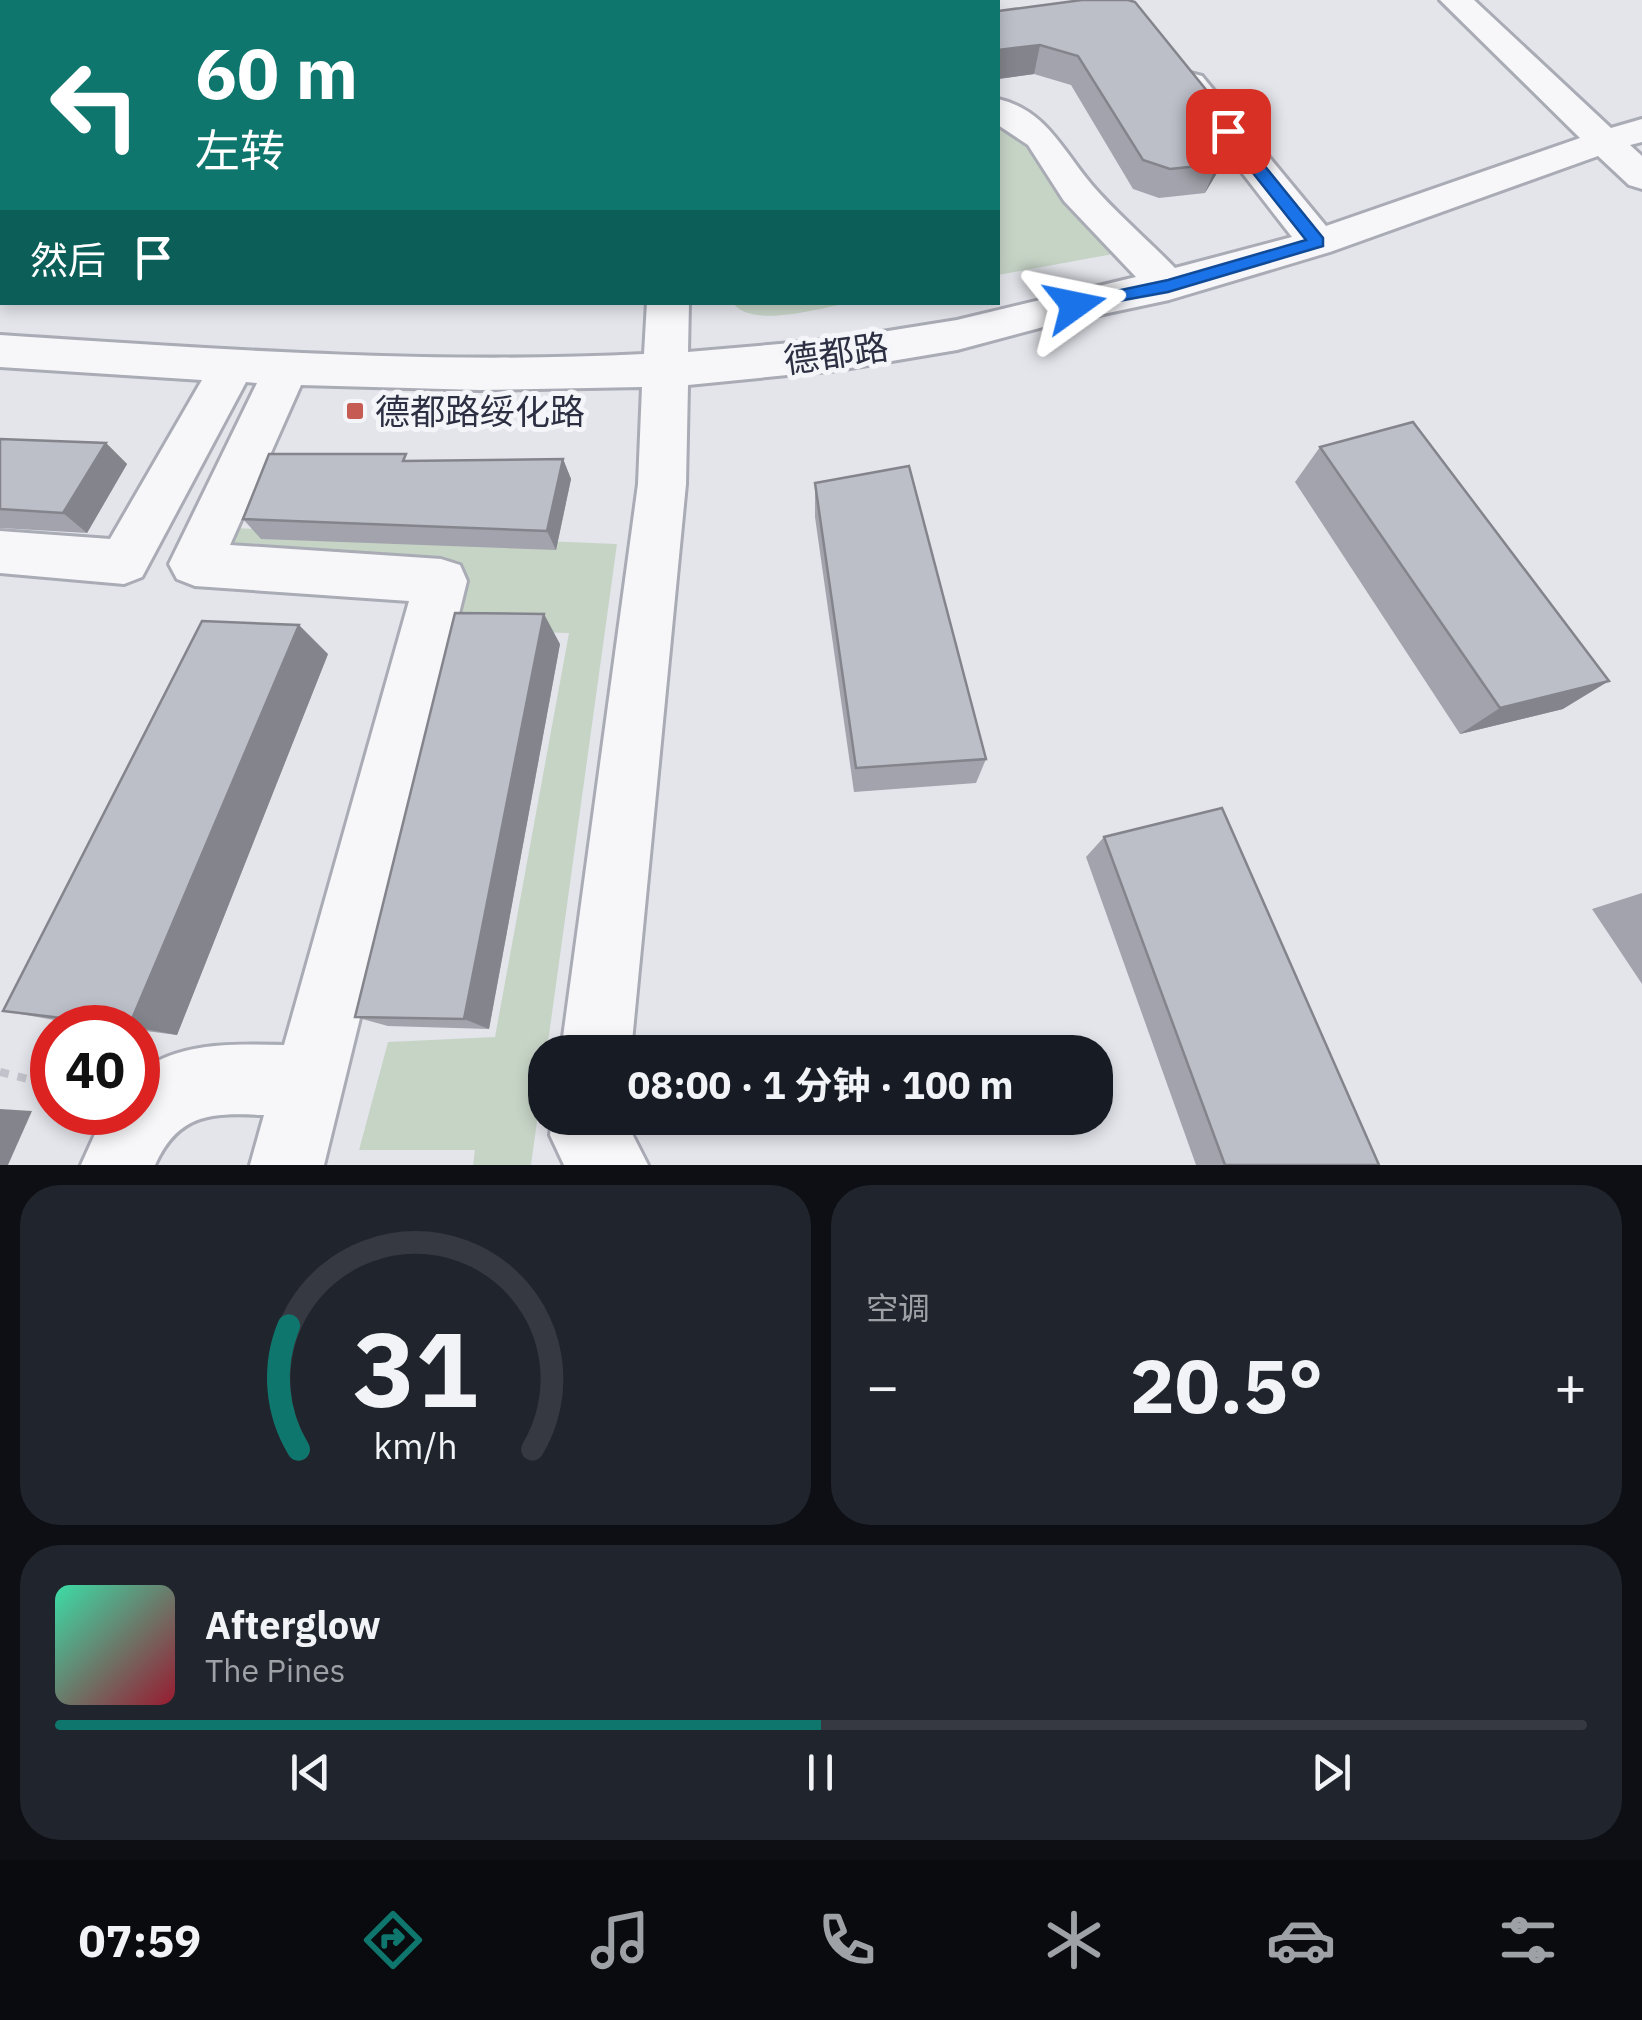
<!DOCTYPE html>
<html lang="zh">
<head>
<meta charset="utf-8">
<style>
  :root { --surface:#171b24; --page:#20242c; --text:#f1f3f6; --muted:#9ea1a6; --line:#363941; --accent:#0f766e }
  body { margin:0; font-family:"IBM Plex Sans","Noto Sans SC",sans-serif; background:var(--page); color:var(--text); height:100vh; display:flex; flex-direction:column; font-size:38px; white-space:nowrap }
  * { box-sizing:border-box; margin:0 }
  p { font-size:32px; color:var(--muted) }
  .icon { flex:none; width:55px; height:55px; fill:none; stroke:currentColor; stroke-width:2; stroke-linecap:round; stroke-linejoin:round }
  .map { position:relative; height:1165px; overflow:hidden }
  .drawer { display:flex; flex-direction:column; gap:20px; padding:20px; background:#0d0f14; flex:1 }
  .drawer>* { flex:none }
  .guide { position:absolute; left:0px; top:0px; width:1000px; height:305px; box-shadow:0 5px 15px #0003; background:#0f766e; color:#fff; overflow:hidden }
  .speed { position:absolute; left:30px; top:1005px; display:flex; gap:20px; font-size:50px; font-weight:700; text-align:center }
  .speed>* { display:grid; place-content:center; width:130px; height:130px; border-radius:50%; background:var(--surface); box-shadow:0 5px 15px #0003; line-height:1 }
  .speed .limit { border:15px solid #d22; background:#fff; color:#111 }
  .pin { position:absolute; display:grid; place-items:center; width:85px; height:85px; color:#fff; margin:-42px; border-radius:20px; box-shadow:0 5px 15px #0006 }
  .me { position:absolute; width:110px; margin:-55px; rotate:78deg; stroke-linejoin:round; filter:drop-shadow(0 0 8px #0008) }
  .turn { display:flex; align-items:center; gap:35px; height:210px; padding:0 30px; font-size:45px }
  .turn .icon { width:130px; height:130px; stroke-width:2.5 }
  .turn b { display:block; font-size:70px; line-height:85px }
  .then { display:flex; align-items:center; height:95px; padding:0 30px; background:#0003; gap:20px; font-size:38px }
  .big { font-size:75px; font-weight:700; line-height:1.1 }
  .drawer .widget { flex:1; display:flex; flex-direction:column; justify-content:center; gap:15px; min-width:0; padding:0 35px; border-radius:40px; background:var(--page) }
  .drawer .dial { align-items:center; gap:0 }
  .dial svg { height:260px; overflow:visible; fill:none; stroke:var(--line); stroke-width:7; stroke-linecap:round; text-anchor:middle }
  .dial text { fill:var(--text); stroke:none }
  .song { display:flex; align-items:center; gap:30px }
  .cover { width:120px; height:120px; border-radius:15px; background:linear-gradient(135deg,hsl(160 70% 55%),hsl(350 70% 35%)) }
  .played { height:10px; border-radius:5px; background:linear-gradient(90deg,var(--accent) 50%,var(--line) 50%) }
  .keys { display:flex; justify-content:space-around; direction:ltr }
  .heat { display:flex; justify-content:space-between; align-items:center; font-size:55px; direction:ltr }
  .drawer .tiles { flex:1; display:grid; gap:20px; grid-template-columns:1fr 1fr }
  .widget:last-child { grid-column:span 2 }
  .trip { position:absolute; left:528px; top:1035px; width:585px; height:100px; border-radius:40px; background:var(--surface); box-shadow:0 5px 15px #0003; font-weight:700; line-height:100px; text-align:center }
  .tab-bar { display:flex; height:160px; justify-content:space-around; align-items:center; background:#090b0e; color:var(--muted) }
  .tab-bar .icon { width:70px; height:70px }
  .tab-bar .selected { color:var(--accent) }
  .tab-bar b { font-size:45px; color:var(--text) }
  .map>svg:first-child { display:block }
</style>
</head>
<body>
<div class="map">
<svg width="1642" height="1165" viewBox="0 0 1642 1165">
  <rect width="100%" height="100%" fill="#e4e5eb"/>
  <g fill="#c6d4c6">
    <path d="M998 119 1034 150 1124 252 998 275Z"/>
    <path d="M733 303H849C820 308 752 329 733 303Z"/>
    <path d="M233 528 617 544 531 1165H473L475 1150H359L388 1042 495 1037 569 633 438 630 450 574 257 557 232 541Z"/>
  </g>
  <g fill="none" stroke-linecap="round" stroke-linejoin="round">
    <path stroke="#a2acc8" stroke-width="70" d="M0 3 3 0"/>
    <defs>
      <g id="minor">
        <path d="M1440 0H1474L1611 128 1642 119V142L1630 145 1642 156V189L1629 185 1598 156 1330 252 1169 300 1047 326 957 350 838 370 688 385 686 484 631 1052H561L638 484 642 387 480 390 301 385 230 545 441 559 460 565 467 581 324 1165H250L264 1115C213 1113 179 1112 155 1165H81L105 1112H138V1073C180 1041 234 1044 284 1045L409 601 195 586 177 579 169 564 257 383 246 382 142 577 124 584 0 573V531L110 539 202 380 0 367V335C214 349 429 365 644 354L647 302H689L688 352 838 339 957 320 1136 277 1064 201 1028 145 998 125V99C1046 110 1063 151 1092 185 1118 215 1148 240 1175 268L1292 237 1178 90 1173 83 1178 76 1190 73 1202 76 1326 226 1580 138Z"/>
        <path d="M552 1118H624L648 1165H564L550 1135Z"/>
      </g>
    </defs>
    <use href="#minor" stroke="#a9abb5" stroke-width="6"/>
    <path stroke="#c2c3ca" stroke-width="8" stroke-dasharray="9 9" stroke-linecap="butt" d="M0 1072 52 1085"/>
    <use href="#minor" fill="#f7f7fa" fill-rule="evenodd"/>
  </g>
  <g fill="#a2a3ac">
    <path d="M1082 0 1226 158 1205 193 1159 198 1133 189 1071 85 1034 74 998 79Z"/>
    <path d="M2 100V268H0V103Z"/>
    <path d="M0 439 106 443 127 464 87 533 0 528Z"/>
    <path d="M1320 447 1563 709 1460 734 1295 482Z"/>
    <path d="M563 459 571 479 556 550 261 539 243 519 410 461Z"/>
    <path d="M815 483 986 759 976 783 854 792 815 517Z"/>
    <path d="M560 644 489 1029 388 1026 355 1017Z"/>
    <path d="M328 654 177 1035 138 1030V1028H116L60 1021 3 1011Z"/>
    <path d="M1104 837 1379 1165H1196L1086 857Z"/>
    <path d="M1642 893V984L1592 909Z"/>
  </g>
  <g fill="#84858c">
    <path d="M502 0H527L526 2H501Z"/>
    <path d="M614 0H631L630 2H613Z"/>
    <path d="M1040 45 1034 74 998 79V50Z"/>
    <path d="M1237 128 1226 158 1205 193 1217 164Z"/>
    <path d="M106 443 127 464 87 533 63 513Z"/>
    <path d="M563 459 571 479 556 550 547 531Z"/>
    <path d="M544 614 560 644 489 1029 464 1019Z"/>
    <path d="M299 625 328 654 177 1035 129 1026Z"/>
    <path d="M1609 681 1563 709 1460 734 1500 708Z"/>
    <path d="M0 1109 32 1111 8 1165H0Z"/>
  </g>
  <g fill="#bcbec8" stroke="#84858c" stroke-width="2.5">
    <path d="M96 0H373L371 2H94Z"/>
    <path d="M442 0H502L501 2H440Z"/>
    <path d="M561 0H614L613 2H561Z"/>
    <path d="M1082 0H1128L1135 2 1237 128 1217 164 1170 169 1143 160 1078 56 1040 45 998 50V11Z"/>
    <path d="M2 100V232H0V103Z"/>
    <path d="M1413 422 1609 681 1500 708 1320 447Z"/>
    <path d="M0 439 106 443 63 513 0 509Z"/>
    <path d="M269 454H406L403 461 563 459 547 531 243 519Z"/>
    <path d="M909 466 986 759 856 768 815 483Z"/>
    <path d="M455 613 544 614 464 1019 355 1017Z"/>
    <path d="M202 621 299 625 129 1026 3 1011Z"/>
    <path d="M1222 808 1379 1165H1225L1104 837Z"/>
  </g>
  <path fill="#1a73e8" stroke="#114b97" stroke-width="2.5" d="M1223 128H1234L1323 238V246L1168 292 1069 310V301L1168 280 1306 240 1223 135Z"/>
  <rect fill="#c65b53" stroke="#f4f5f8" stroke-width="4" x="345" y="401" width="20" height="20" rx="5"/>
  <g text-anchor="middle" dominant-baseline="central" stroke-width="10" stroke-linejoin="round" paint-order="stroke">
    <g font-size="35" fill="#2d3043" stroke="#f4f5f8">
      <text transform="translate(836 353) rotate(-8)">德都路</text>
    </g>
    <g font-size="35" fill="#2d3043" stroke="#f4f5f8" text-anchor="start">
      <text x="375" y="411">德都路绥化路</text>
    </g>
  </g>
</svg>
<div class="speed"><div class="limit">40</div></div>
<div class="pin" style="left:1228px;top:131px;background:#d93025"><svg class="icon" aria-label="arrive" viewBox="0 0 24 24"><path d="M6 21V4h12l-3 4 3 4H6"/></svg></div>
<svg class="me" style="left:1075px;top:305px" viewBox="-20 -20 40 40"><path d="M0-17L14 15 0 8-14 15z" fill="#1a73e8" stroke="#fff" stroke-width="4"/></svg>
<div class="trip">08:00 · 1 分钟 · 100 m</div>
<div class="guide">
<div class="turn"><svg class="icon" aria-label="left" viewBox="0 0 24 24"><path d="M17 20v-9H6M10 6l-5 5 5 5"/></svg><div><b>60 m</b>左转</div></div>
<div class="then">然后<svg class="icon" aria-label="arrive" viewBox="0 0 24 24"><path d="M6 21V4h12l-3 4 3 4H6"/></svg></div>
</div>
</div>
<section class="drawer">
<div class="tiles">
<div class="widget dial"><svg viewBox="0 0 100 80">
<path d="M14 69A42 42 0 1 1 86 69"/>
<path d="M14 69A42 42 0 0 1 11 31" stroke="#0f766e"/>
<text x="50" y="56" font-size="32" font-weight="700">31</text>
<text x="50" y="72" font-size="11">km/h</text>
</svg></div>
<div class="widget"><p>空调</p>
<div class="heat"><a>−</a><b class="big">20.5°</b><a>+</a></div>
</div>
<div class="widget">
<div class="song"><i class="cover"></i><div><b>Afterglow</b><p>The Pines</p></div></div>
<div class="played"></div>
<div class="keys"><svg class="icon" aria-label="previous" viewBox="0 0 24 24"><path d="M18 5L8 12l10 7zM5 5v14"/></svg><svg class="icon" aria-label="pause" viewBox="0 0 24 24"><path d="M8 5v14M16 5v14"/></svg><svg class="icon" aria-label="next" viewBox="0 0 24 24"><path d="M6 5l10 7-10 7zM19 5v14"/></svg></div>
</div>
</div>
</section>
<nav class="tab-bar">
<b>07:59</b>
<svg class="icon selected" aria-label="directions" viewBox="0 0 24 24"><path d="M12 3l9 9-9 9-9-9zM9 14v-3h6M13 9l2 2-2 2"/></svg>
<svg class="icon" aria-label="music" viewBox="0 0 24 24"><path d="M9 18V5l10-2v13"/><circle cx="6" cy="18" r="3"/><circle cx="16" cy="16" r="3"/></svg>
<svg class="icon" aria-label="phone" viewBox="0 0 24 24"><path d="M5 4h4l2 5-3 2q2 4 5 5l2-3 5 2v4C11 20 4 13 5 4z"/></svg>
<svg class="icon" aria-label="climate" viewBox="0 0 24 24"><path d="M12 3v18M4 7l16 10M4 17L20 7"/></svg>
<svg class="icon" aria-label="car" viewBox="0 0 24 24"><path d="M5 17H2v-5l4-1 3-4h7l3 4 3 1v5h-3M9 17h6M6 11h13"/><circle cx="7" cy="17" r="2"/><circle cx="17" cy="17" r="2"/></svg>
<svg class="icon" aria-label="filters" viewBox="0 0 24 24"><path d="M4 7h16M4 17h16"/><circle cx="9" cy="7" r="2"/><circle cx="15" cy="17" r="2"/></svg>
</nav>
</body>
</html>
